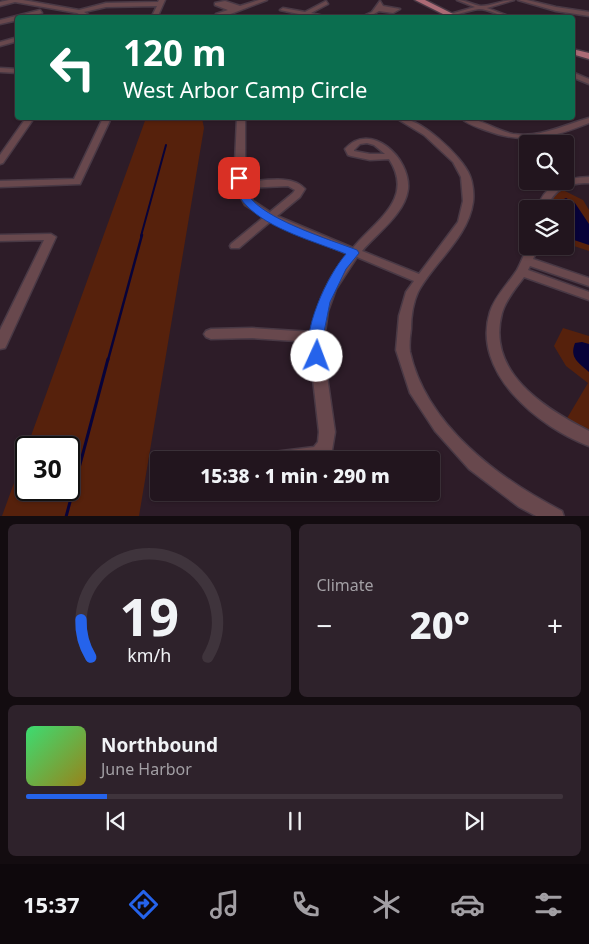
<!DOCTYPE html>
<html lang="en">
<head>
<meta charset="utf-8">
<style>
  :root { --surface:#22151e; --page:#2e222b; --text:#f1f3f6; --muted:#a29fa4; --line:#3f343c; --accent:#2563eb }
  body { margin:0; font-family:"Noto Sans",sans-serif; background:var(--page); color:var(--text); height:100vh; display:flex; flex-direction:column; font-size:19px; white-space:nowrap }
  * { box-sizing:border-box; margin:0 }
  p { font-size:16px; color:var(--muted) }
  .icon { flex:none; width:28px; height:28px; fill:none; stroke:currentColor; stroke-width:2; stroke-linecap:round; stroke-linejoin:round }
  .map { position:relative; height:516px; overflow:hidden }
  .sheet { display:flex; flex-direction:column; gap:8px; padding:8px; background:#130c10; flex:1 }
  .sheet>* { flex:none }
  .guide { position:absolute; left:15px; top:15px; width:560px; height:105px; border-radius:5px; box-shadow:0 1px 4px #0004,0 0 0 1px var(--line); background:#0b6e4f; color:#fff; overflow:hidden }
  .fabs { position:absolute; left:519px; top:135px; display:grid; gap:10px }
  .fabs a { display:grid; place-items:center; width:55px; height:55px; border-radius:5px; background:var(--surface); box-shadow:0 1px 4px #0004,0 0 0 1px var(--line); font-size:25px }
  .speed { position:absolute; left:15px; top:436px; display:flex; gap:10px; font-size:25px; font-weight:700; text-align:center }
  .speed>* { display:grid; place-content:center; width:65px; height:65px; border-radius:50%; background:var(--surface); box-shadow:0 1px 4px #0004,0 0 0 1px var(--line); line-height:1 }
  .speed .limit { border:2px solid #111; border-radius:8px; background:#fff; color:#111 }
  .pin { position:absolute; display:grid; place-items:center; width:42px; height:42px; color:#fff; margin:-21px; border-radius:10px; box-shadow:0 2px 8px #0006 }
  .me { position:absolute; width:55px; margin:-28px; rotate:2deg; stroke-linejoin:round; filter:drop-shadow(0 0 4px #0008) }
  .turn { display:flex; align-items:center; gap:18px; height:105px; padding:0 25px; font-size:22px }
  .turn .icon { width:65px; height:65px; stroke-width:2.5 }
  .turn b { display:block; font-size:35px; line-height:42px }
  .big { font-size:38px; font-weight:800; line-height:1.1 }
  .sheet .card { flex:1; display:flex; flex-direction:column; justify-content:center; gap:8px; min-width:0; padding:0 18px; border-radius:8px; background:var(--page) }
  .sheet .dial { align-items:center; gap:0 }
  .dial svg { height:130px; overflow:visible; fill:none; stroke:var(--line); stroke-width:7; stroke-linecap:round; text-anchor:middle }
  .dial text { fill:var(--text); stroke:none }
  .song { display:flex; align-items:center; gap:15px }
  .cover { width:60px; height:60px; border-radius:8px; background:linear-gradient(135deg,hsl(140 70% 55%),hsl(50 70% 35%)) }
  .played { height:5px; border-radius:2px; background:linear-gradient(90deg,var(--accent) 15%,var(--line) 15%) }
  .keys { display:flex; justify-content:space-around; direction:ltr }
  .heat { display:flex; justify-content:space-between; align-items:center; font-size:28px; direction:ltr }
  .sheet .tiles { flex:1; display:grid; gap:8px; grid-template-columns:1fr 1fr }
  .card:last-child { grid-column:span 2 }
  .trip { position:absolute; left:150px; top:451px; width:290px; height:50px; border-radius:5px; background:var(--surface); box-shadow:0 1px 4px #0004,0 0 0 1px var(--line); font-weight:800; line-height:50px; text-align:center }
  .tab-bar { display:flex; height:80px; justify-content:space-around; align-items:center; background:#0e080c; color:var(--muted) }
  .tab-bar .icon { width:35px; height:35px }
  .tab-bar .active { color:var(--accent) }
  .tab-bar b { font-size:22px; color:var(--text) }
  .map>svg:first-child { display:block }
</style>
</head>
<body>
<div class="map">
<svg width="589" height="517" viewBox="0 0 589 517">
  <rect width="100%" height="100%" fill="#2d1c28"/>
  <g fill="#56210c">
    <path d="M146 118H202L204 128 139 516H2L26 450V490H69V448L27 447Z"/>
    <path d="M563 190 583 200 589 210V251L565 243V209H550C551 199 555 194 563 190Z"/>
    <path d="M563 328 589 336V431L566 420 588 383 566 366 554 346Z"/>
  </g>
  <g fill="#080339">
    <path d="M566 198 575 203 589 224V245L565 237V209H561L562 200Z"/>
    <path d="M582 342 589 344V372C579 363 569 358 575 343Z"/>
  </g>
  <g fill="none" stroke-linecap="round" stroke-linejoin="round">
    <path stroke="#080339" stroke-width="2" d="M141 236 166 145"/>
    <path stroke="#080339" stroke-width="2.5" d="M108 360 142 235"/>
    <path stroke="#080339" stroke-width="3" d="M66 517 108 359"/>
    <defs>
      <g id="minor">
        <path d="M9 0H23L79 10 106 3 158 2 159 0H165L157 18H151L157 6 106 7 84 12 93 18H86L77 13 15 2 0 6V2Z"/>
        <path d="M259 0H267L220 18H214L216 14 228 10 215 5V3L225 1 240 6Z"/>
        <path d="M457 0C466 0 473 5 481 6 492 6 503 0 514 0L487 8 514 18C502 18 490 9 479 9 464 11 451 18 436 18L475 7Z"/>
        <path d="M518 0H527L556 7 589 12V16L556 11Z"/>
        <path d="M326 1 328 4 311 13 332 18H317L280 10 283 8 305 12Z"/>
        <path d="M380 1 383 6 400 9 393 13 379 11 367 18H359L372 12Z"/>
        <path d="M40 10 42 13 27 18H18V20L0 24V20Z"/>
        <path d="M18 37V41L0 46V42Z"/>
        <path d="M0 68 18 69V73L0 72Z"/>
        <path d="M572 72 589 79V84L572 77Z"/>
        <path d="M26 118H34L3 163 0 164V155Z"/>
        <path d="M103 118H111L80 184 0 187V181L74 179Z"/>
        <path d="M237 118H245V182C263 181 292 174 305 189L300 197 277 216 353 248C376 220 415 199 389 159L370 160 351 156 348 155 345 149C370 120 411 158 408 189 405 214 377 233 362 251L419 274 458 222 463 201 461 177 453 162 424 135 396 118C418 115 462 156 470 176 473 183 474 195 473 202 468 238 434 262 418 292 413 303 411 317 411 329 410 336 409 345 410 352 426 425 499 479 562 511L564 517H538L519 507 469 469 435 431 410 393 396 350 399 316 406 292 414 281 357 257 336 289 328 311 325 332 324 355 335 432 332 450 321 460H258L260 455 266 453 314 447 318 442 319 432 313 379 311 342 252 338 211 339 206 337 204 334 206 331 211 329 252 328 312 332C317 302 328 277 348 254L271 221 239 248H231L230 246 231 244 264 217 245 205 234 185ZM367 143 374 145 385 154H370L354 151V150L360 144ZM288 186 295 190 293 193 270 212 253 201 246 188Z"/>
        <path d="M461 118C477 116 496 131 513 134 541 138 563 125 589 118V123C552 138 524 145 485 130 477 127 467 124 461 118Z"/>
        <path d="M589 177V183C569 183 553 188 547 209H537C545 183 565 178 589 177Z"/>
        <path d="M51 234 56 237 7 344 5 348 0 349V330L44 240 0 241V235Z"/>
        <path d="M528 246H539L533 259 589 278V286L530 266 528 270 589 292V300L524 277C516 288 506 299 502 313 486 372 544 408 589 431V446C538 427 471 372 490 312 495 296 508 284 517 270 521 263 524 254 528 246Z"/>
      </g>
      <g id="major">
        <path d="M415 0H425L461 18H451Z"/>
        <path d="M572 49 589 53V59L572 54Z"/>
      </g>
    </defs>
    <use href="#minor" stroke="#493945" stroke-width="3"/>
    <use href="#major" stroke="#493945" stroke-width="3"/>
    <use href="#minor" fill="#68484d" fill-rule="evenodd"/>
    <use href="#major" fill="#ac6b76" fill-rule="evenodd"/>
  </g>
  <path fill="#2563eb" stroke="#184099" d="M235 175H242C246 184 246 193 252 200 273 222 328 239 357 250L359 253 346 269 330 302 323 337 324 356 322 360 317 362 312 360C298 335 329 273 346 254 316 242 268 229 246 205 238 197 236 188 234 178Z"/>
</svg>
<div class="fabs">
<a><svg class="icon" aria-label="search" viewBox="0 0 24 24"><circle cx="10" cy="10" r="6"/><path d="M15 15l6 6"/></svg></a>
<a><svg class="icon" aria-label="layers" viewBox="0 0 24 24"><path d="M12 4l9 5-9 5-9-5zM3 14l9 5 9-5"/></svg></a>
</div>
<div class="speed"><div class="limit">30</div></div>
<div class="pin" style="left:239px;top:178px;background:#d93025"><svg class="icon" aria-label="arrive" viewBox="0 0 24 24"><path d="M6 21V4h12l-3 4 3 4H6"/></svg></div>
<svg class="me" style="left:317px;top:356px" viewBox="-20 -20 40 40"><circle r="19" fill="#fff"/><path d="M0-13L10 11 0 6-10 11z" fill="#2563eb"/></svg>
<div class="trip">15:38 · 1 min · 290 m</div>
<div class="guide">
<div class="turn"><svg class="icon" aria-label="left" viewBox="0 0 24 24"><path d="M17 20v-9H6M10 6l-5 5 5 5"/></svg><div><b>120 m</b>West Arbor Camp Circle</div></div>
</div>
</div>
<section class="sheet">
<div class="tiles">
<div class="card dial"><svg viewBox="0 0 100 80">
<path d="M14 69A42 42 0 1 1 86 69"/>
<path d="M14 69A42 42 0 0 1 8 46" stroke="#2563eb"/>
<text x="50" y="56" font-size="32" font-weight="700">19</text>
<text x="50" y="72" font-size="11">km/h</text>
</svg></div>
<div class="card"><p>Climate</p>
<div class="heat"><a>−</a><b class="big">20°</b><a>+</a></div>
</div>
<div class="card">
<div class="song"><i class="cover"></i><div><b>Northbound</b><p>June Harbor</p></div></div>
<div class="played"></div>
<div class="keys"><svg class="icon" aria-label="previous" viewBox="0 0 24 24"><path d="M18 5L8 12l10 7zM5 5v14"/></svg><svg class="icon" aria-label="pause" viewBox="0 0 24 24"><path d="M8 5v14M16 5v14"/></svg><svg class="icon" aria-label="next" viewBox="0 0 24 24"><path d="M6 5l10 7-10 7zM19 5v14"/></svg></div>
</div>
</div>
</section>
<nav class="tab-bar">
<b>15:37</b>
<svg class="icon active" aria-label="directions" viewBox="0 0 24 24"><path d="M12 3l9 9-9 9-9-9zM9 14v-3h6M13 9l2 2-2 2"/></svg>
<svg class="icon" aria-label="music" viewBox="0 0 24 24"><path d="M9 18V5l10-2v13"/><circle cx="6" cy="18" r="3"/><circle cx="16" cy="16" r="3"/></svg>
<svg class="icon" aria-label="phone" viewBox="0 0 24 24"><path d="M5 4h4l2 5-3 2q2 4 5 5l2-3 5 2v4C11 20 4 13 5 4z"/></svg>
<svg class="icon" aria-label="climate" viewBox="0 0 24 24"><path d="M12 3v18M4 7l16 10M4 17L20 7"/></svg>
<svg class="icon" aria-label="car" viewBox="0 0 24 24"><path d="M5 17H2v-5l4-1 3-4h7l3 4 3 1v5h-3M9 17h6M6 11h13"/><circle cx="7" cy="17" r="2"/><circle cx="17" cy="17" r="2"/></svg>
<svg class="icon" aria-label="filters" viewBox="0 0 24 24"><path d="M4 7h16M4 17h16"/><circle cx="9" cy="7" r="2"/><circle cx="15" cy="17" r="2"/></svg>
</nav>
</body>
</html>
